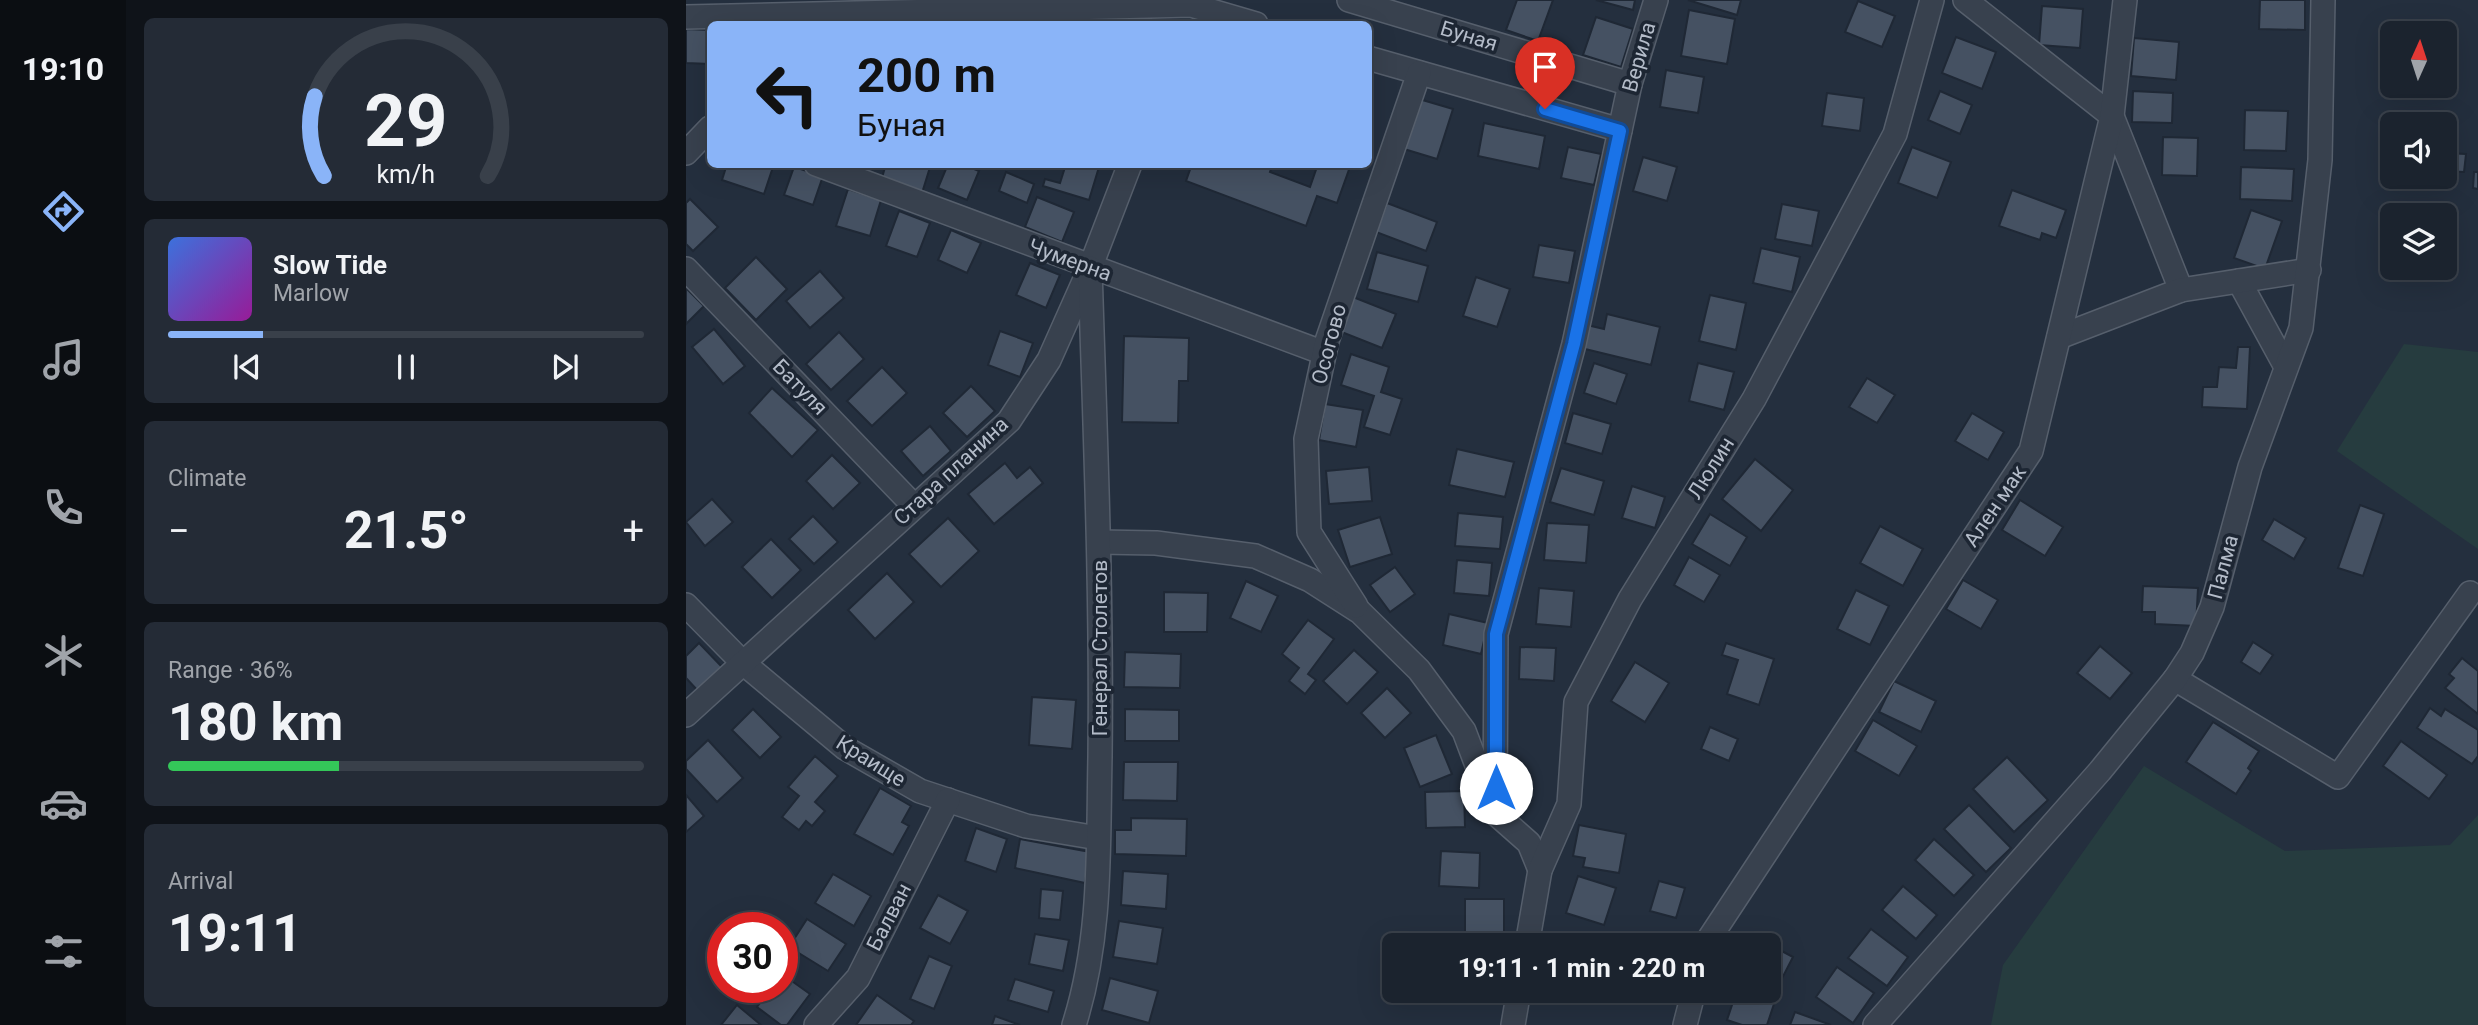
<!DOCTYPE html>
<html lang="en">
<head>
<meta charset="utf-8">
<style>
  :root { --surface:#1b232e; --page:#242b36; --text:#f1f3f6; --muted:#a0a4aa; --line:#39404a; --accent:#8ab4f8 }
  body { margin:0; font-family:Roboto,sans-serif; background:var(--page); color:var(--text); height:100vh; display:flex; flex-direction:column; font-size:26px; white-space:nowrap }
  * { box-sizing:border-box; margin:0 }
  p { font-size:23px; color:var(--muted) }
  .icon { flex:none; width:38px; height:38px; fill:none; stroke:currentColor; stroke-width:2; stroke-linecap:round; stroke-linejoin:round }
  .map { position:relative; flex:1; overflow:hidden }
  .details { display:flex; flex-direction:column; gap:18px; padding:18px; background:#0f1319; width:560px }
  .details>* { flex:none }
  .top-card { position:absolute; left:21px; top:21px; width:665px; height:147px; border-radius:10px; box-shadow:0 7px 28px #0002,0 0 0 2px var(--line); background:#8ab4f8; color:#111; overflow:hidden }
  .needle { width:46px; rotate:3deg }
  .tools { position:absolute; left:1694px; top:21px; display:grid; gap:14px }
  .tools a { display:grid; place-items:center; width:77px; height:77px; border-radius:10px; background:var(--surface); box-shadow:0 7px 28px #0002,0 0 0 2px var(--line); font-size:35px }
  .speed { position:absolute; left:21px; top:912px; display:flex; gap:14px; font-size:35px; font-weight:700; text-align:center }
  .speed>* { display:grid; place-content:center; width:91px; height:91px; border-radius:50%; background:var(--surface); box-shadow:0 7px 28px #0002,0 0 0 2px var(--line); line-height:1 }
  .speed .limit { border:10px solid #d22; background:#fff; color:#111 }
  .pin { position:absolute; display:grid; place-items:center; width:60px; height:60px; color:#fff; margin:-72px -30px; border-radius:50% 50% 50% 0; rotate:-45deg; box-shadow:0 0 7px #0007 }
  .pin .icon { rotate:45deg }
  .me { position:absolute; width:77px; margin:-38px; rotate:0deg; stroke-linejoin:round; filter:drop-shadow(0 0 5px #0008) }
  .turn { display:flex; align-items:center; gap:24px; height:147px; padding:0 35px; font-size:32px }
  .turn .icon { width:91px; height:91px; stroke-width:2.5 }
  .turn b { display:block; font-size:49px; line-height:60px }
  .big { font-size:52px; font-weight:700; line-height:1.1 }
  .details .widget { flex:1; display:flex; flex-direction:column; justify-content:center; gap:10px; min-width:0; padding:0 24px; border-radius:10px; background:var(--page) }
  .details .dial { align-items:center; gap:0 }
  .dial svg { height:182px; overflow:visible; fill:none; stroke:var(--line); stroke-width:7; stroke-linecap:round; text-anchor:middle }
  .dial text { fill:var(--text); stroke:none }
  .song { display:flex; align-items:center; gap:21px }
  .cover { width:84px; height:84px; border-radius:10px; background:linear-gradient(135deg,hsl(220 70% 55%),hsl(300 70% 35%)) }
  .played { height:7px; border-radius:4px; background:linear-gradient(90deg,var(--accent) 20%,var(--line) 20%) }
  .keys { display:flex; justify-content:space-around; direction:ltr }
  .heat { display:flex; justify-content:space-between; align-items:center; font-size:38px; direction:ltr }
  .charge { height:10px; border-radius:5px; background:linear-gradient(90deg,#34c759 36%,var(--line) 0) }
  .trip { position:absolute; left:696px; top:933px; width:399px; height:70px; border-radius:10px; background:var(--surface); box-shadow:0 7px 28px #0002,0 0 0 2px var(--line); font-weight:700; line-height:70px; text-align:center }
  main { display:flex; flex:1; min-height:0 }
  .tabs { display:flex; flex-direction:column; width:126px; justify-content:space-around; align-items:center; background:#0b0e12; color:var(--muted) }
  .tabs .icon { width:49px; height:49px }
  .tabs .selected { color:var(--accent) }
  .tabs b { font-size:32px; color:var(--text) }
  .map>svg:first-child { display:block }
</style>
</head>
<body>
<main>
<nav class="tabs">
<b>19:10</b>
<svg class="icon selected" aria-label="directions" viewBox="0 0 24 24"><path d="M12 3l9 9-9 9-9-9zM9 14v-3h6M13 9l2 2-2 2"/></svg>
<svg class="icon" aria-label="music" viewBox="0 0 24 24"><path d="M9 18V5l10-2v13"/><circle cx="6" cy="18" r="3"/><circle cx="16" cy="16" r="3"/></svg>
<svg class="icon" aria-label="phone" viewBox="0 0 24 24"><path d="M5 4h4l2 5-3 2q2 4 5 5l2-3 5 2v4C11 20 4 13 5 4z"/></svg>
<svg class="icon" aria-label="climate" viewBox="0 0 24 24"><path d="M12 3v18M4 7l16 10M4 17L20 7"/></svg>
<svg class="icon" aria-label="car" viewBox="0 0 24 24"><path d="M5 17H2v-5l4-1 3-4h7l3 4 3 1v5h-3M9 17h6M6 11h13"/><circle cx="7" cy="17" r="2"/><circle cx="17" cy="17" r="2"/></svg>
<svg class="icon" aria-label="filters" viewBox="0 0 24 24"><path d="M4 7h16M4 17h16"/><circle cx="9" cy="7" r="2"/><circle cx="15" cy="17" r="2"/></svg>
</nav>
<section class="details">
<div class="widget dial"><svg viewBox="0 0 100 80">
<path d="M14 69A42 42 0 1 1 86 69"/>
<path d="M14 69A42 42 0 0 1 10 34" stroke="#8ab4f8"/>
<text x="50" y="56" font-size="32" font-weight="700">29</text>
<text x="50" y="72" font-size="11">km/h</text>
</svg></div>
<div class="widget">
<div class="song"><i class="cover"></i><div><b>Slow Tide</b><p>Marlow</p></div></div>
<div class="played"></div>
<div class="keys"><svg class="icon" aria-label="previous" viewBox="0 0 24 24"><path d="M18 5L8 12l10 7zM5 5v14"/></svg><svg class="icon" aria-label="pause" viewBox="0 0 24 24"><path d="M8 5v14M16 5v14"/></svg><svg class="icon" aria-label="next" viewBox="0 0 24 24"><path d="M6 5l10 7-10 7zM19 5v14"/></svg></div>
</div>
<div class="widget"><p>Climate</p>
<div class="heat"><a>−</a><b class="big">21.5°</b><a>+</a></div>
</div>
<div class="widget"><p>Range · 36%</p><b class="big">180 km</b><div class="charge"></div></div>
<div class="widget"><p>Arrival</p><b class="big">19:11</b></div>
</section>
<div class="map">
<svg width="1792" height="1025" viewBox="0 0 1792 1025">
  <rect width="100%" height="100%" fill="#242f3e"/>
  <g fill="#263c3f">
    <path d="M1718 344 1792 352V549L1651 451Z"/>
    <path d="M1458 766 1599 851 1764 845 1792 815V1025H1305L1317 965Z"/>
  </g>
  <g fill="#455162" stroke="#1f2835" stroke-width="2">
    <path d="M831 0H867L852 41 820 30Z"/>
    <path d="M910 0H949L947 10Z"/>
    <path d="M1002 0H1055L1051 15Z"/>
    <path d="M1574 0H1619V30L1573 29Z"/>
    <path d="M1172 1 1209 16 1196 47 1159 32Z"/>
    <path d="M1356 6 1397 9 1394 48 1353 45Z"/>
    <path d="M1003 10 1049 19 1041 64 995 56Z"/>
    <path d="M910 17 947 29 935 67 897 55Z"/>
    <path d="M0 29 24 30V64L0 63Z"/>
    <path d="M1270 37 1310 52 1296 89 1256 73Z"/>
    <path d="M1448 38 1493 42 1490 80 1445 76Z"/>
    <path d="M980 70 1018 77 1012 113 974 107Z"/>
    <path d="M1254 91 1286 105 1274 134 1242 120Z"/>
    <path d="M1447 91 1487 93 1486 123 1446 122Z"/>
    <path d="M1141 93 1178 98 1174 131 1136 126Z"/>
    <path d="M733 99 767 109 751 159 718 149Z"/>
    <path d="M1559 110 1602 111 1600 151 1558 150Z"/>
    <path d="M798 123 859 136 853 169 792 156Z"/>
    <path d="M1477 137 1512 138 1511 176 1476 175Z"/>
    <path d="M882 147 915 154 908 185 875 178Z"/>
    <path d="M1226 147 1265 162 1251 198 1212 183Z"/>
    <path d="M1760 153 1780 154 1778 172 1759 171Z"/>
    <path d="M957 157 991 167 981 201 947 191Z"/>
    <path d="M41 164H88L78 194 36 180Z"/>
    <path d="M200 164H245L236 193 195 181Z"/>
    <path d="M262 164H276L293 171 281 200 252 188Z"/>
    <path d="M380 164 413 167 403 200 357 186 359 179 374 183Z"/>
    <path d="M506 164H587L584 172 624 187 632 164H665L651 203 631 196 620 226 500 181Z"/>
    <path d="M108 167 137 176 127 205 98 195Z"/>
    <path d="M1555 167 1608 169 1606 201 1554 199Z"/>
    <path d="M320 172 348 184 341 203 313 191Z"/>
    <path d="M1788 172H1792V189L1787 188Z"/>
    <path d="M162 189 195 200 184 236 150 226Z"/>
    <path d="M1326 190 1380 210 1370 238 1356 233 1354 240 1313 226Z"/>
    <path d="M351 197 388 212 376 242 339 227Z"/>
    <path d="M4 199 32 227 7 251 0 244V203Z"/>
    <path d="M701 203 751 222 740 251 690 232Z"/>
    <path d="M1096 204 1133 211 1126 246 1089 239Z"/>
    <path d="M1565 210 1596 221 1579 269 1548 258Z"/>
    <path d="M213 211 244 223 231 257 200 246Z"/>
    <path d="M265 230 295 243 281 273 252 260Z"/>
    <path d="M853 245 889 251 883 283 847 277Z"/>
    <path d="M1075 248 1114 257 1106 292 1067 283Z"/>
    <path d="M691 252 742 266 732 302 681 289Z"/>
    <path d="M70 257 101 289 70 320 39 288Z"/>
    <path d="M344 263 374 275 360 308 330 295Z"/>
    <path d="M134 271 158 298 124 328 100 301Z"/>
    <path d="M790 277 824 289 811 327 777 316Z"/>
    <path d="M0 288 18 306 0 324Z"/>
    <path d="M1024 295 1060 303 1050 350 1013 341Z"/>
    <path d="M667 297 710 314 696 348 653 331Z"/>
    <path d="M921 314 974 327 965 365 895 348 901 325 918 329Z"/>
    <path d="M28 329 59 366 37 384 6 347Z"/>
    <path d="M314 331 347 343 334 377 302 365Z"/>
    <path d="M153 332 178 359 145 390 120 364Z"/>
    <path d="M438 336 503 338 502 381H493L492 423 436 422Z"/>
    <path d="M1552 347H1564L1561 409 1516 407 1517 387H1531L1533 367 1550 368Z"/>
    <path d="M665 354 703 367 695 392 716 399 704 435 678 427 688 396 655 385Z"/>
    <path d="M908 363 941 374 930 404 898 393Z"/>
    <path d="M1012 363 1048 372 1038 410 1003 401Z"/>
    <path d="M196 367 221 393 186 426 161 401Z"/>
    <path d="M1181 378 1209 395 1191 423 1163 407Z"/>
    <path d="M285 386 309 411 281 437 257 413Z"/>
    <path d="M86 388 132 430 106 457 63 413Z"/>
    <path d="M639 404 677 410 670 447 633 440Z"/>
    <path d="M887 413 925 424 916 454 879 443Z"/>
    <path d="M1286 413 1318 432 1302 460 1269 441Z"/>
    <path d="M244 426 265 451 237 476 215 451Z"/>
    <path d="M771 449 828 462 819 497 763 485Z"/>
    <path d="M146 455 174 483 147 509 120 481Z"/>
    <path d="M1069 459 1107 490 1075 531 1036 499Z"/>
    <path d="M319 463 331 478 344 467 357 483 308 524 282 494Z"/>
    <path d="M683 467 686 501 643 504 640 471Z"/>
    <path d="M875 468 918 481 908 515 864 502Z"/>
    <path d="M946 486 979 497 969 528 936 518Z"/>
    <path d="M26 499 47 522 19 546 0 522Z"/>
    <path d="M1334 500 1377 527 1359 556 1316 530Z"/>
    <path d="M1674 505 1698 514 1677 576 1652 568Z"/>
    <path d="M772 513 817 517 814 549 769 546Z"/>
    <path d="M1024 514 1061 537 1044 566 1006 544Z"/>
    <path d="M127 516 152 542 128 564 103 539Z"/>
    <path d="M694 517 706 554 664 567 652 530Z"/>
    <path d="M262 518 293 551 255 587 223 554Z"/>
    <path d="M1588 519 1620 538 1608 559 1576 540Z"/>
    <path d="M861 523 903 525 900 563 858 560Z"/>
    <path d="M1194 526 1237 549 1217 586 1174 563Z"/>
    <path d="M85 539 115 570 86 598 56 567Z"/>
    <path d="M1003 557 1034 575 1018 602 988 585Z"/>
    <path d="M771 560 806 563 803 596 768 593Z"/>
    <path d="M709 567 729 594 704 612 684 585Z"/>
    <path d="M201 573 228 602 189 639 162 610Z"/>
    <path d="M1277 580 1312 600 1295 629 1260 609Z"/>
    <path d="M560 581 592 596 575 632 544 618Z"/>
    <path d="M1457 586 1512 588 1510 626 1469 624V612H1456Z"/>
    <path d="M853 588 888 591 885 627 850 624Z"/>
    <path d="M1170 590 1203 606 1184 645 1151 629Z"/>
    <path d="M478 592 522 593 521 632H478Z"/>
    <path d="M763 614 802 623 795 654 757 645Z"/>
    <path d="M622 620 648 639 622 674 630 680 619 694 603 681 613 668 596 654Z"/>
    <path d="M1567 642 1587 655 1574 674 1555 662Z"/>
    <path d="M13 643 37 668 13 692 0 678V656Z"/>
    <path d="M1040 643 1088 659 1073 705 1041 694 1052 660 1036 655Z"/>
    <path d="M1414 646 1446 673 1424 699 1391 673Z"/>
    <path d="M834 647 870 648 868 681 833 679Z"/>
    <path d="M668 650 692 672 661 704 637 681Z"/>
    <path d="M439 652 495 654 494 688 438 687Z"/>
    <path d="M1776 658 1792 671V714L1759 688 1768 678 1763 674Z"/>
    <path d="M949 662 983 683 959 722 925 701Z"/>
    <path d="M1208 681 1250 701 1235 732 1193 712Z"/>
    <path d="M701 688 725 713 699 738 675 713Z"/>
    <path d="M346 697 390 700 386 749 343 745Z"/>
    <path d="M1744 708 1755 716 1759 709 1792 730V756L1786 764 1731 728Z"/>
    <path d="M67 709 95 737 74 758 46 730Z"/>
    <path d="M439 709 493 710V741H439Z"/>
    <path d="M1187 720 1231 746 1213 776 1169 751Z"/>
    <path d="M1527 722 1573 751 1562 768 1565 771 1550 794 1500 762Z"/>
    <path d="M1024 727 1052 739 1043 761 1015 749Z"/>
    <path d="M750 735 766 774 734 787 718 748Z"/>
    <path d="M22 740 57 778 31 802 0 769V761Z"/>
    <path d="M1715 741 1761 775 1743 799 1697 766Z"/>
    <path d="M129 756 152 776 129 802 139 811 126 826 120 821 113 830 96 817 113 796 102 787Z"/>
    <path d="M1321 757 1362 800 1328 832 1287 789Z"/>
    <path d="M438 762H492L491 801 437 800Z"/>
    <path d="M194 788 225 806 216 822 223 826 207 855 168 834Z"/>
    <path d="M778 791 779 827 740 828 739 792Z"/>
    <path d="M0 795 18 816 0 832Z"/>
    <path d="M1283 805 1325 848 1300 872 1258 829Z"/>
    <path d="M445 818 501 819 500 856 429 854V830H445Z"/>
    <path d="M893 825 940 834 933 873 897 867 899 858 887 856Z"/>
    <path d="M290 828 321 839 310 872 279 861Z"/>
    <path d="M334 839 404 852 399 883 329 868Z"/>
    <path d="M1248 839 1288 875 1268 896 1229 860Z"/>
    <path d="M755 851 794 853 793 888 753 886Z"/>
    <path d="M437 871 482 874 480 909 435 905Z"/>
    <path d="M147 874 185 896 168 926 129 903Z"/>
    <path d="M892 876 930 888 918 925 880 913Z"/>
    <path d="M973 881 999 888 990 918 964 911Z"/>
    <path d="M1217 886 1251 915 1230 939 1196 910Z"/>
    <path d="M355 889 377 891 374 920 353 918Z"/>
    <path d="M252 895 282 911 264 944 234 928Z"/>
    <rect x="779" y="899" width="39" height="37"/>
    <path d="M121 919 160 944 142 971 103 947Z"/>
    <path d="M433 921 477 928 471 964 427 957Z"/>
    <path d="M1185 929 1222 957 1201 986 1162 958Z"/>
    <path d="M349 934 383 940 377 971 343 964Z"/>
    <path d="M1077 941 1107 957 1091 988 1083 983V945H1075Z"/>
    <path d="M243 956 266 966 248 1009 224 999Z"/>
    <path d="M1151 967 1188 993 1167 1023 1130 997Z"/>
    <path d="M96 974 124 994 101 1025H95L71 1007 86 987H96Z"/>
    <path d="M424 978 472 991 463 1023 416 1010Z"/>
    <path d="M329 979 368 991 362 1012 322 1000Z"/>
    <path d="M1051 990 1089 1001 1081 1025H1056L1041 1020Z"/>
    <path d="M191 995 228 1021 225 1025H170Z"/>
    <path d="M51 1005 75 1025H35Z"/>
    <path d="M1109 1012 1145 1025H1104Z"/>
    <path d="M309 1016 334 1025H306Z"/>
  </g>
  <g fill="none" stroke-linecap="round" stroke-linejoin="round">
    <defs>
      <g id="minor">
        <path d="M663 0 944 84"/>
        <path d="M1279 0 1426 116 1495 290"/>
        <path d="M0 17 505 5 570 24"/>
        <path d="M682 58 934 130"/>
        <path d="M0 153 24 128"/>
        <path d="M130 164 638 353"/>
        <path d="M0 269 228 506"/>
        <path d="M1553 281 1600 367"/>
        <path d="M1373 337 1495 290 1623 270"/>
        <path d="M413 542 470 543 569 556 624 580 674 612 733 670 778 731 809 813 843 843 854 870"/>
        <path d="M0 605 56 662 159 748 234 791 340 826 412 838"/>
        <path d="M670 606 623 532 620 439 641 341 733 73"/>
        <path d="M1489 679 1652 777 1784 593"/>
        <path d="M0 715 323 421 363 360 404 268 444 164"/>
        <path d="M809 813 810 634 888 344 944 84 970 0"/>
        <path d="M841 945 854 870 883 804 890 702 944 599 1068 399 1209 134 1246 0"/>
        <path d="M1019 945 1345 451 1426 116 1439 0"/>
        <path d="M130 1025 172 978 262 800"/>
        <path d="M388 1025C416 937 412 848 414 757 416 593 409 431 404 268"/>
        <path d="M827 1025 833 990"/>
        <path d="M999 1025 1008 990"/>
        <path d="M1189 1025 1414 771 1489 679 1506 653 1526 607 1564 467 1615 328 1634 160 1637 0"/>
      </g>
    </defs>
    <use href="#minor" stroke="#565f6c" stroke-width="26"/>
    <use href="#minor" stroke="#38414e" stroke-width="23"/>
  </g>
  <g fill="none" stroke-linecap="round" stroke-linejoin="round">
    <defs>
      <path id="route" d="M810 788V634L888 344 934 131 859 109"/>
    </defs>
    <use href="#route" stroke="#114b97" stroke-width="18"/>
    <use href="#route" stroke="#1a73e8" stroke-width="12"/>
  </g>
  <g text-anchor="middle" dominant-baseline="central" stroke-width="7" stroke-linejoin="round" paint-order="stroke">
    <g font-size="21" fill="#b4bcc9" stroke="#1d2633">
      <text transform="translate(783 36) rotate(17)">Буная</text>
      <text transform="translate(953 57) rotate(-74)">Верила</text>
      <text transform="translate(384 260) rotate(20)">Чумерна</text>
      <text transform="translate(643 344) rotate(-75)">Осогово</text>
      <text transform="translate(114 387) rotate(46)">Батуля</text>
      <text transform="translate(1025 468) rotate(-58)">Люлин</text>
      <text transform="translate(265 471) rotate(-43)">Стара планина</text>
      <text transform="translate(1309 506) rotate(-56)">Ален мак</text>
      <text transform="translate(1537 567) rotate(-75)">Палма</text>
      <text transform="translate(414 648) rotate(-90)">Генерал Столетов</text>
      <text transform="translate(185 761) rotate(32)">Краище</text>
      <text transform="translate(203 917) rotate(-63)">Балван</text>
    </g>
  </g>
</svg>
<div class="tools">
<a><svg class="needle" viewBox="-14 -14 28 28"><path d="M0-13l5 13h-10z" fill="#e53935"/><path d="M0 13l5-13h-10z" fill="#a0a4aa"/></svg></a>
<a><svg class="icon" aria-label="sound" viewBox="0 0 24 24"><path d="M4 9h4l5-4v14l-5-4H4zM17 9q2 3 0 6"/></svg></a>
<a><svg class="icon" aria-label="layers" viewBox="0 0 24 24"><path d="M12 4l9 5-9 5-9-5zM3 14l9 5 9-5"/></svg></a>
</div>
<div class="speed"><div class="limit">30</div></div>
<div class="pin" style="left:859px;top:109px;background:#d93025"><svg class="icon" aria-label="arrive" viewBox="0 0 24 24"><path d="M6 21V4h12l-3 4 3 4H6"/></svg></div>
<svg class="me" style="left:810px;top:788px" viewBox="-20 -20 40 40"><circle r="19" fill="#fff"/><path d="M0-13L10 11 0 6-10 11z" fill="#1a73e8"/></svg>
<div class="trip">19:11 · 1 min · 220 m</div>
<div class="top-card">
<div class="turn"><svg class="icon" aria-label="left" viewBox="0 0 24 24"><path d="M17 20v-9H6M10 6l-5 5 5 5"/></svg><div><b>200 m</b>Буная</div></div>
</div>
</div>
</main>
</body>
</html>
